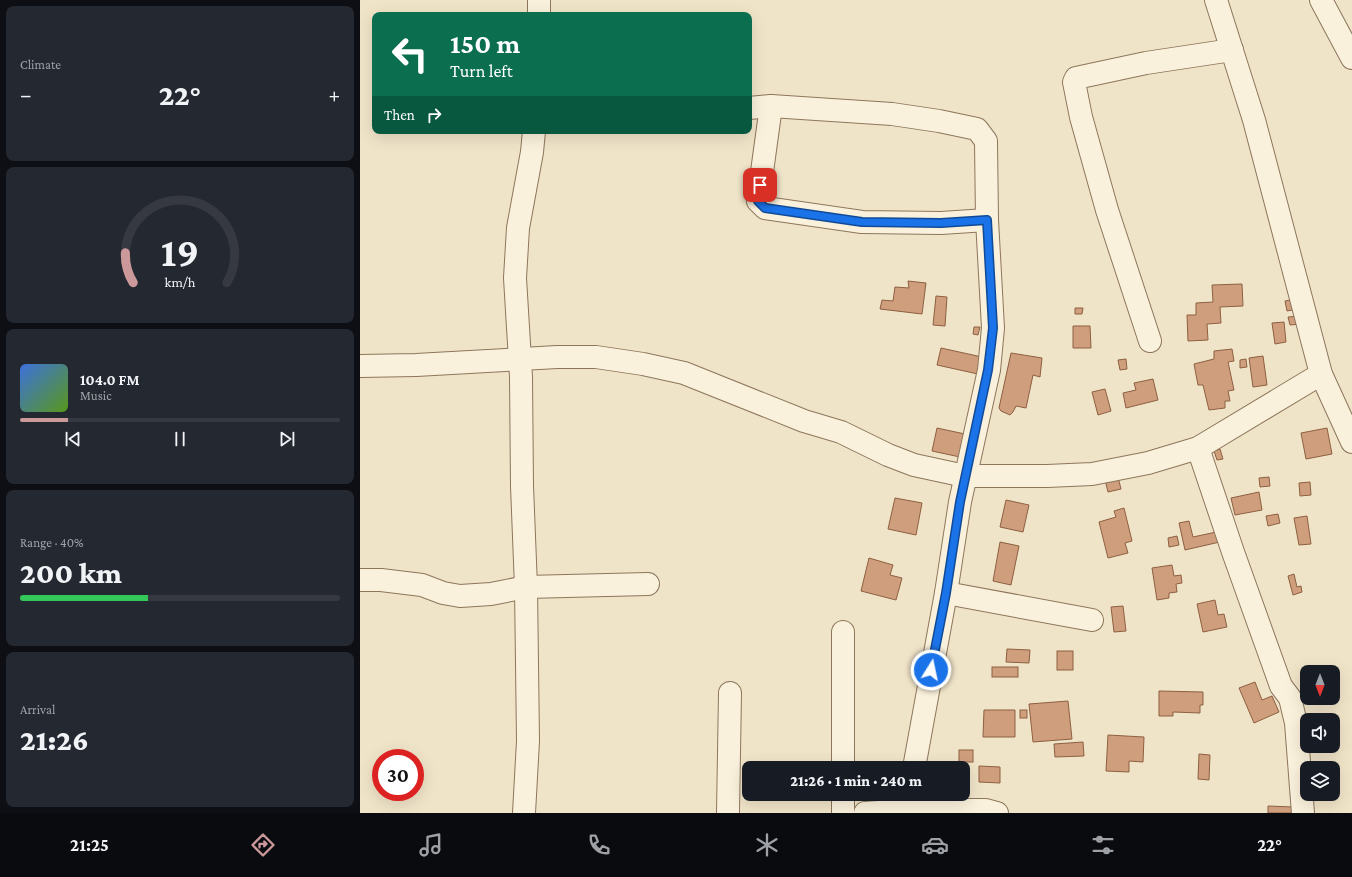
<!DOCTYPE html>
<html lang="en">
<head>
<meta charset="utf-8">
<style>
  :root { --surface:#171b24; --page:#242831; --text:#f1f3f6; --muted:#9ea1a6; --line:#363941; --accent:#cc999b }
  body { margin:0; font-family:"Crimson Pro",serif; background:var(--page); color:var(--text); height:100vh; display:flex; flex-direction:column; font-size:15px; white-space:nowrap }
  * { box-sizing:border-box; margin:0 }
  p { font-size:13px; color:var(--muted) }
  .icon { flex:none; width:22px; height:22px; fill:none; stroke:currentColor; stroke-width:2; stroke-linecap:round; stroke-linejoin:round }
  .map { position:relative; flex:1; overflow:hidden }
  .drawer { display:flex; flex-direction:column; gap:6px; padding:6px; background:#0d0f14; width:360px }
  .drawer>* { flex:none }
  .top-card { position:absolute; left:12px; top:12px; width:380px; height:122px; border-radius:8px; box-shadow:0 4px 16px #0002; background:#0b6e4f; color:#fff; overflow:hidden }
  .needle { width:26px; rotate:180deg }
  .buttons { position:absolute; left:940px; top:665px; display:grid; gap:8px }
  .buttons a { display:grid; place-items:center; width:40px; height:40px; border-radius:8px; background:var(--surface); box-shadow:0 4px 16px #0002; font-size:20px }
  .speed { position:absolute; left:12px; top:749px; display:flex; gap:8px; font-size:20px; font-weight:700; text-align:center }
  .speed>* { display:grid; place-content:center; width:52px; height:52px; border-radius:50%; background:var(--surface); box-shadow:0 4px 16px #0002; line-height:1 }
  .speed .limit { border:6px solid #d22; background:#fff; color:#111 }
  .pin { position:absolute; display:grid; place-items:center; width:34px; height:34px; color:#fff; margin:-17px; border-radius:8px; box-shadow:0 2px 6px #0006 }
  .me { position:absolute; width:44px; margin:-22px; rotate:10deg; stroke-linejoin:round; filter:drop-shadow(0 0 3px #0008) }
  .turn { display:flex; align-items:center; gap:14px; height:84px; padding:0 12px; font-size:18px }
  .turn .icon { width:52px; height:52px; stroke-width:2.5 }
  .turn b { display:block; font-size:28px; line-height:34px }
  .then { display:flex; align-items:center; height:38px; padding:0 12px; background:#0003; gap:8px; font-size:15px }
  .big { font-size:30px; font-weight:800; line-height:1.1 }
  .drawer .widget { flex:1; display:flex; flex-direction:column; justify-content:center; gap:6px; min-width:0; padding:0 14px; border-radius:8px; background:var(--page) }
  .drawer .dial { align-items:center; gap:0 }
  .dial svg { height:104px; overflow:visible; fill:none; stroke:var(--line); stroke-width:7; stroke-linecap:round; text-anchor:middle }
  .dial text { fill:var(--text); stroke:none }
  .song { display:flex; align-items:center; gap:12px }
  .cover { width:48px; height:48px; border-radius:6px; background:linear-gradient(135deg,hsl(220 70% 55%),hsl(90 70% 35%)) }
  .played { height:4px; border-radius:2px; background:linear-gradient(90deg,var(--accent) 15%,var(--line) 15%) }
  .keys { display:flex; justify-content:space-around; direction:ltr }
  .heat { display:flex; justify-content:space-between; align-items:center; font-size:22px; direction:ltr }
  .charge { height:6px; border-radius:3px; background:linear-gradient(90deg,#34c759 40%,var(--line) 0) }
  .trip { position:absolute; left:382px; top:761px; width:228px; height:40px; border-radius:8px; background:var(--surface); box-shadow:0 4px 16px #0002; font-weight:800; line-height:40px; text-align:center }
  .menu { display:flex; height:64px; justify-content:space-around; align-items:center; background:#090b0e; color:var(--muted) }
  .menu .icon { width:28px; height:28px }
  .menu .current { color:var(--accent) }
  .menu b { font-size:18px; color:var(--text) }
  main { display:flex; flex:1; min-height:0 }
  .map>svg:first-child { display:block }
</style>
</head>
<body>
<main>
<section class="drawer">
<div class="widget"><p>Climate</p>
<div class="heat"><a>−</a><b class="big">22°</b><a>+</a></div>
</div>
<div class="widget dial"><svg viewBox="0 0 100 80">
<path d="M14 69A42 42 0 1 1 86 69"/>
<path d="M14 69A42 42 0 0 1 8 46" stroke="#cc999b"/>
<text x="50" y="56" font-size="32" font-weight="700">19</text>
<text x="50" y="72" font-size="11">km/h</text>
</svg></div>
<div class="widget">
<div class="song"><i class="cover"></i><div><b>104.0 FM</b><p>Music</p></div></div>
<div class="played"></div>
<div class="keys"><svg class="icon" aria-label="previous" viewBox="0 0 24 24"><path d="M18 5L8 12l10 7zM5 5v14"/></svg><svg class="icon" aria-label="pause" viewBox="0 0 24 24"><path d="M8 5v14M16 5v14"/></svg><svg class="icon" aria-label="next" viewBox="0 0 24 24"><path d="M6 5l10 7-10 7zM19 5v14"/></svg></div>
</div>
<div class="widget"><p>Range · 40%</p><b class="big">200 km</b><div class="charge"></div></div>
<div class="widget"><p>Arrival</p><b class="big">21:26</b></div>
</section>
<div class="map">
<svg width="992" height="813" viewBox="0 0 992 813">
  <rect width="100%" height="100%" fill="#f0e4c8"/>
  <g fill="#cf9f7d" stroke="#8d5f41">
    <path d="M548 281 566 283 562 314 520 309 522 300 533 301 535 287 549 288Z"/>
    <path d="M882 284 883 306 860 307 861 323 847 324 848 340 828 341 827 315H836V303L853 302 852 285Z"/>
    <path d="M576 296 587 297 585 326 573 325Z"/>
    <path d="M936 299 938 309 927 311 925 301Z"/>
    <path d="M715 308H723L722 314H715Z"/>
    <path d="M941 316V324L930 325 928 317Z"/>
    <path d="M924 322 926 342 915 344 912 323Z"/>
    <path d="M713 326H730L731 348H713Z"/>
    <path d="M614 327H620L618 335 613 334Z"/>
    <path d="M581 348 622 357 618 374 577 365Z"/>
    <path d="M872 349 874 361 868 362 874 390 868 391 870 401H865V408L849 410 843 385H838L834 364 854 359V351Z"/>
    <path d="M651 353 682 358 680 377 673 375 666 408 656 406 653 412 650 415 641 411 639 408Z"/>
    <path d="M903 356 907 385 893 387 889 358Z"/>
    <path d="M766 359 767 369 760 370 758 360Z"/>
    <path d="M886 359 887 367 880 368V360Z"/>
    <path d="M793 379 798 400 766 408 763 393 776 390 774 383Z"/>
    <path d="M745 389 751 411 738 415 732 392Z"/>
    <path d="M577 428 605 434 600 457 572 451Z"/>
    <path d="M967 428 972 454 946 459 941 433Z"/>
    <path d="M860 449 863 459 857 460 854 451Z"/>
    <path d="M758 477 761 489 748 492 745 480Z"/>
    <path d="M909 477 910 486 900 487 899 478Z"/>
    <path d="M950 482 951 495 940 496 939 483Z"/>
    <path d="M899 492 902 510 875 515 871 498Z"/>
    <path d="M535 498 562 503 556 535 528 529Z"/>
    <path d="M646 500 669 505 663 532 640 527Z"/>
    <path d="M764 508 772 541 765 543 768 553 748 558 739 522 756 517 754 511Z"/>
    <path d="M918 514 920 523 908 526 906 516Z"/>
    <path d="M947 516 951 544 939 545 934 518Z"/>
    <path d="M829 521 833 537 861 531 864 541 825 550 819 523Z"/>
    <path d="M817 536 819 545 809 547 808 538Z"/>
    <path d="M640 542 659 546 651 585 633 581Z"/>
    <path d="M509 558 533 565 530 575 542 578 536 600 501 591Z"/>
    <path d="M812 565 814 576 821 575 822 583 816 584 817 592 809 593V598L797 600 792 568Z"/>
    <path d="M934 574 937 587 941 586 942 592 933 595 928 576Z"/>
    <path d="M855 600 858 615 864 614 867 627 843 632 837 604Z"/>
    <path d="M763 606 766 631 754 632 751 607Z"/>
    <path d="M647 649 670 650 669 663 646 662Z"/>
    <rect x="697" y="651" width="16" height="19"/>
    <rect x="632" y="667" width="26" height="10"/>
    <path d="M895 682 902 700 912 696 919 712 894 723 879 688Z"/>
    <path d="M799 691 843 692V705H840V713L813 712V716H799Z"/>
    <path d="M708 701 712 739 673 742 669 704Z"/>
    <path d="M624 710H655V737H623Z"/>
    <rect x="660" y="710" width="7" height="8"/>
    <path d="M748 735 784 737 783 762 769 761V772L746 771Z"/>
    <path d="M723 742 724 756 695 757 694 744Z"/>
    <rect x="599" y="750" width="14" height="12"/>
    <path d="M839 754 850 755 849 780 838 779Z"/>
    <path d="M619 766 640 767V783L619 782Z"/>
    <path d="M908 806 933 807V813H908Z"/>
  </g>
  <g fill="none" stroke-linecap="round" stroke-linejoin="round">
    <defs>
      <g id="minor">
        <path d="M856 0 894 120 961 374 992 442"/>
        <path d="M961 0 992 58"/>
        <path d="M179 15V0"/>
        <path d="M411 106 398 201 405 208 502 222 581 223 627 220"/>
        <path d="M389 108 411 106 532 114 579 121 617 129 626 141 627 220 633 328 629 370 600 502 586 593 554 768"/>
        <path d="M790 341 747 210 721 117 714 82 716 78 786 63 872 50"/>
        <path d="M0 366 56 365 197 357H236L283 364 324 373 444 421 481 432 528 455 554 465 605 476H687L732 474 788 463 838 448 961 374"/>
        <path d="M838 448 873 552 921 686 930 698 936 723 943 813"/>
        <path d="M0 580H21L62 585 83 593 100 596 131 594 166 587 288 584"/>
        <path d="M586 593 732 620"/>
        <path d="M483 632V768"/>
        <path d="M483 794V813"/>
        <path d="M164 813 168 741 166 587 162 486 161 377 155 278 158 228 172 152 174 131"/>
        <path d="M368 813 370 693"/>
        <path d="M505 813 547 810H626L637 813"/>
      </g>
    </defs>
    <use href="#minor" stroke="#8d765c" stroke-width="24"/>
    <use href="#minor" stroke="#faf1dc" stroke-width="22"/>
  </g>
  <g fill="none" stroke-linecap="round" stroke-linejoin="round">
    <defs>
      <path id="route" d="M400 185 398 201 405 208 502 222 581 223 627 220 633 328 628 370 600 502 586 593 571 670"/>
    </defs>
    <use href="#route" stroke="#114b97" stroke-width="10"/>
    <use href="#route" stroke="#1a73e8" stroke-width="7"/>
  </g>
</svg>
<div class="buttons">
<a><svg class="needle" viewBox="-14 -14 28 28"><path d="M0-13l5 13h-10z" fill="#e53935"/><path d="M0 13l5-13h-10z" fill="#9ea1a6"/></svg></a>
<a><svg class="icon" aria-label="sound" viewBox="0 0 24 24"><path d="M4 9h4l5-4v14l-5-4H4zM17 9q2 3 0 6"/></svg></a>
<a><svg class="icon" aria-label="layers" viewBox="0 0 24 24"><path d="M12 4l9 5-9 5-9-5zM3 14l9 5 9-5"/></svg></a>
</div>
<div class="speed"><div class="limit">30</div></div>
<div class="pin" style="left:400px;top:185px;background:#d93025"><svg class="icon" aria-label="arrive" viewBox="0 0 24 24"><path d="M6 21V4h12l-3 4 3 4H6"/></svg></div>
<svg class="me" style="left:571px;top:670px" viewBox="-20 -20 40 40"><circle r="17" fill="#1a73e8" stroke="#fff" stroke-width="3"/><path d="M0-11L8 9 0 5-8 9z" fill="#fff"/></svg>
<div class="trip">21:26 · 1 min · 240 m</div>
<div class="top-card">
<div class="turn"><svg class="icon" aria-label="left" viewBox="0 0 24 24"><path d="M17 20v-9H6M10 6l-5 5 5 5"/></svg><div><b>150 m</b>Turn left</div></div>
<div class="then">Then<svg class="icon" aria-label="right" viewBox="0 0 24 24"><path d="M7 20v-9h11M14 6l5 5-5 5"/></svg></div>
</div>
</div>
</main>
<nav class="menu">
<b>21:25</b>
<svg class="icon current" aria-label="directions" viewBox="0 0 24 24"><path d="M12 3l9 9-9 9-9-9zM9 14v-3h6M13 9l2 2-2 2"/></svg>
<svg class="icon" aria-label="music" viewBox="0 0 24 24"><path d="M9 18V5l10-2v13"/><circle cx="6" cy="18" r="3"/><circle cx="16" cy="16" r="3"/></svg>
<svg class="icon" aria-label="phone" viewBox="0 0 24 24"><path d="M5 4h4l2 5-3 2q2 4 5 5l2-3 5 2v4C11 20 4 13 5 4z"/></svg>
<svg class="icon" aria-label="climate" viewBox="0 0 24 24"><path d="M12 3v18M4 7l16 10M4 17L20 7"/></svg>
<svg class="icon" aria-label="car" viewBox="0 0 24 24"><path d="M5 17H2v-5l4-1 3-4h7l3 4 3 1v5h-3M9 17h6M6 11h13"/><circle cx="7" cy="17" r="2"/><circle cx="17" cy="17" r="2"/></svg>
<svg class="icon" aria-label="filters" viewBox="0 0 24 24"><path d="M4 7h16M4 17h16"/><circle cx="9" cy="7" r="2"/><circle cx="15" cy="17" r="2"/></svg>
<b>22°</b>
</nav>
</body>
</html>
